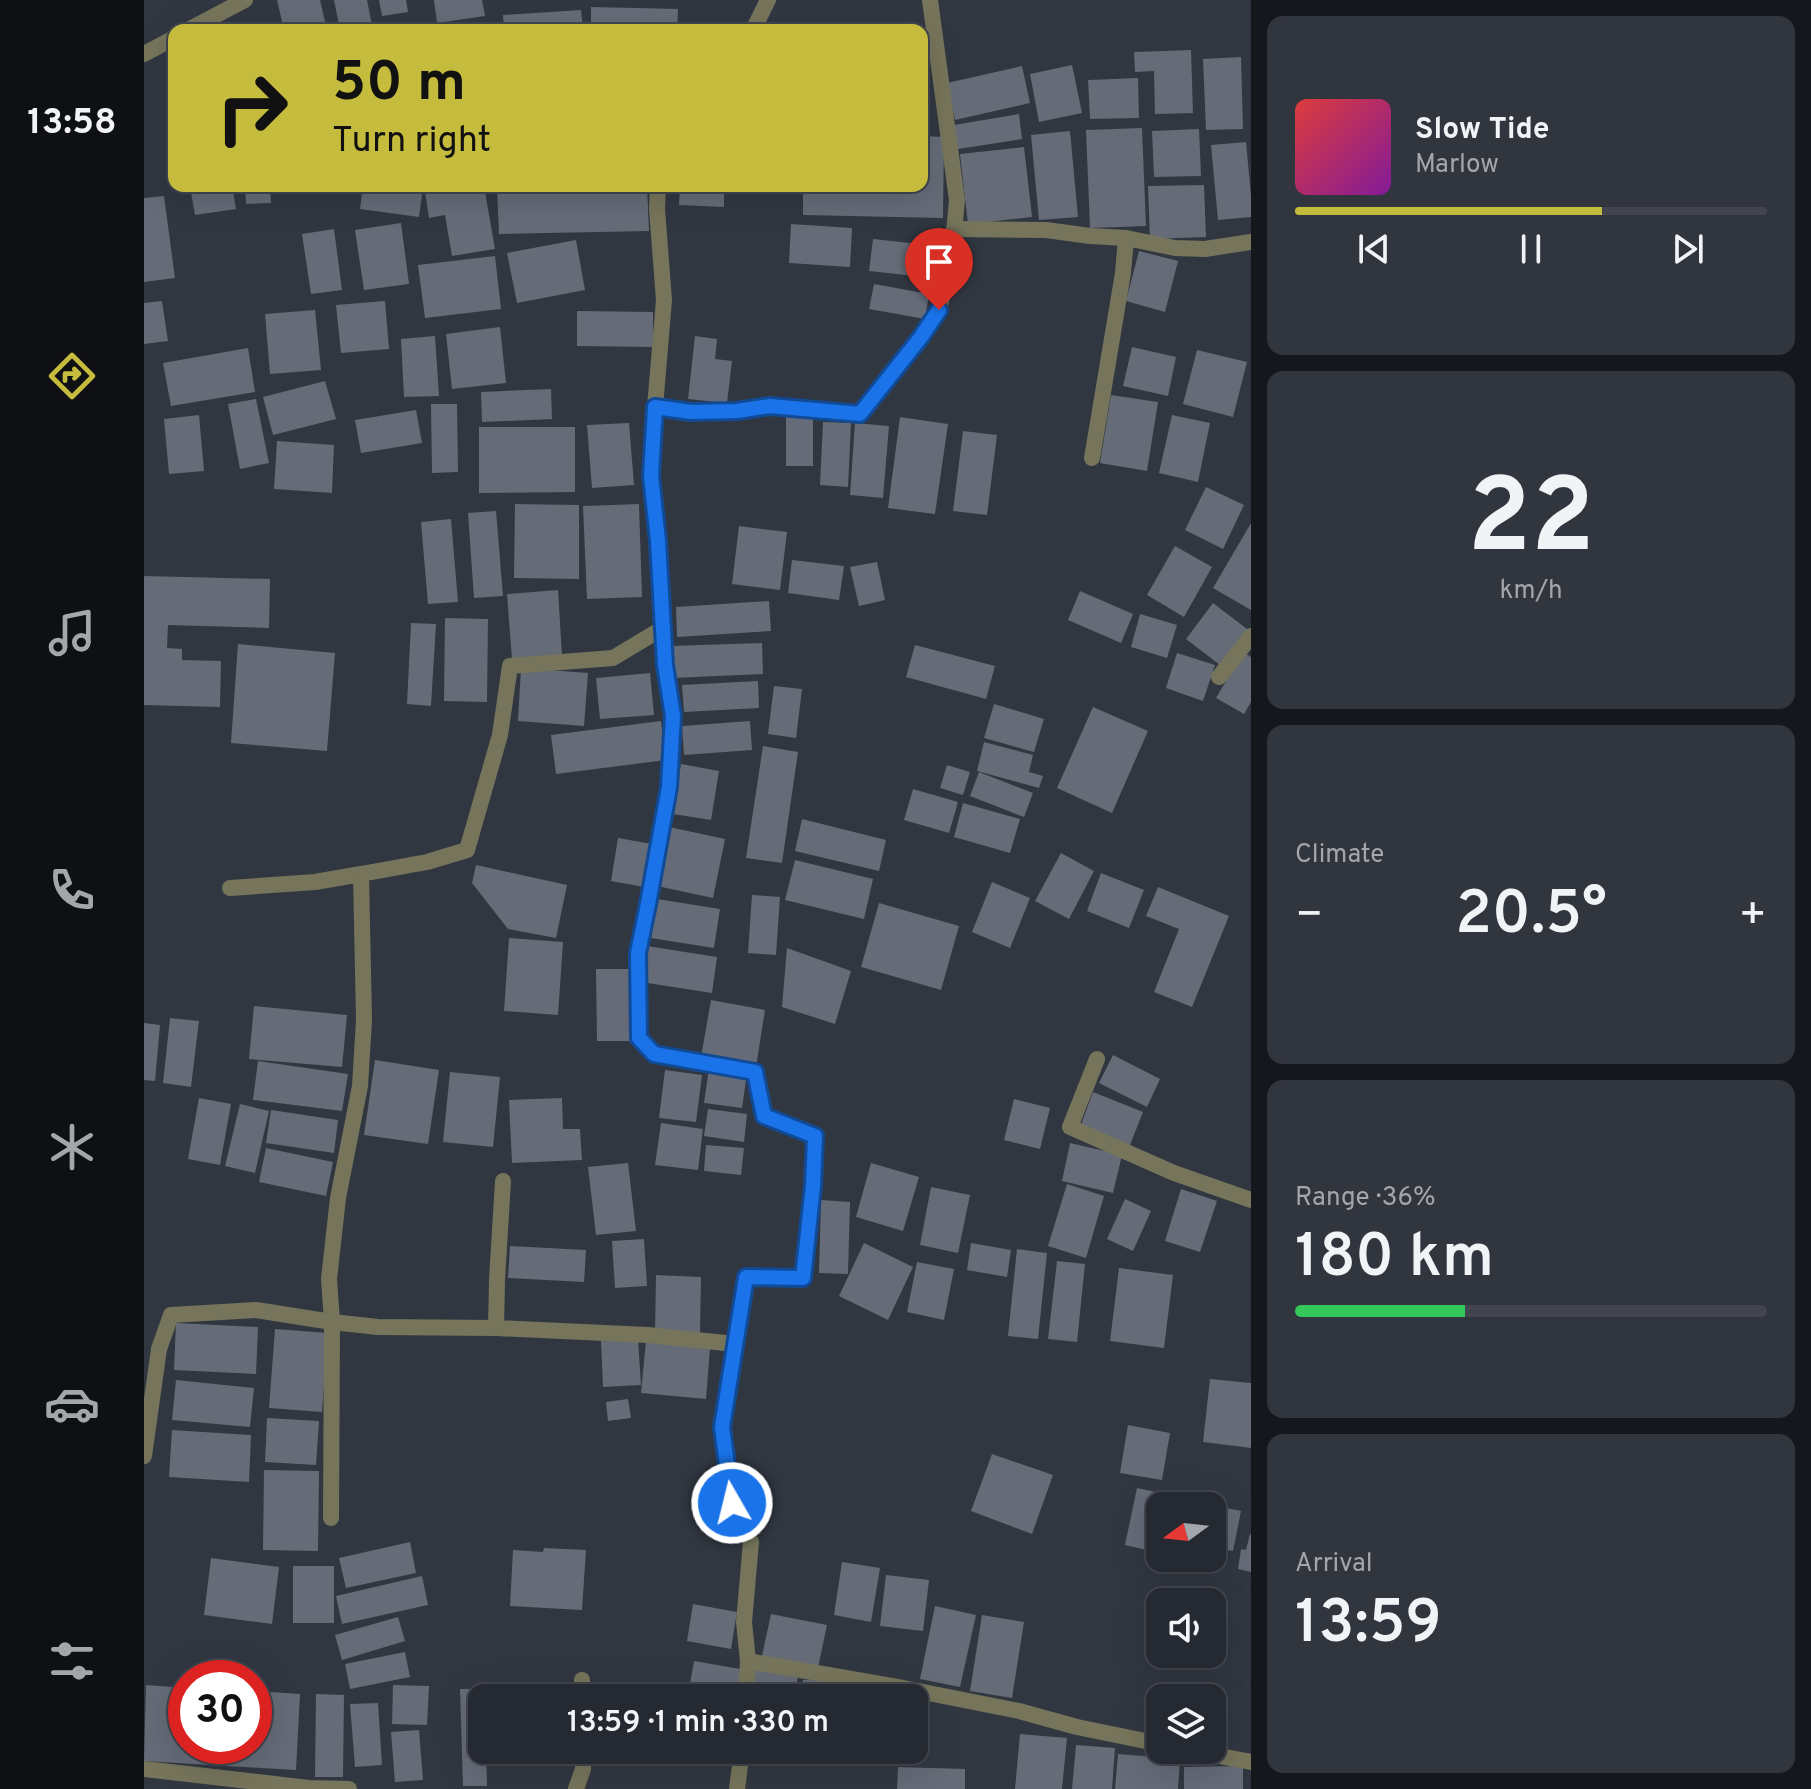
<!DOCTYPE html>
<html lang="en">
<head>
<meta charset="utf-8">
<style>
  :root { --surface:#252931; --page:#31353d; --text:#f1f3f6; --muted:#a3a6ab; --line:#42454d; --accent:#c5bc3d }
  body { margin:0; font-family:Overpass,sans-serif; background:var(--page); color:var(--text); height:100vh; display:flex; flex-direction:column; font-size:30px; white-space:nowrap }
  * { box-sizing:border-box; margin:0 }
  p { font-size:26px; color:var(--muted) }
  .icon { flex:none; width:44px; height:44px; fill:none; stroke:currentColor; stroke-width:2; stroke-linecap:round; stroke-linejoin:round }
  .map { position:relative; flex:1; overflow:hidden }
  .panel { display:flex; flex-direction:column; gap:16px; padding:16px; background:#14171b; width:560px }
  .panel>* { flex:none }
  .top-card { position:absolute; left:24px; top:24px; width:760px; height:168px; border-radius:16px; box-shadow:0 8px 32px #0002,0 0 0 2px var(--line); background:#c5bc3d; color:#111; overflow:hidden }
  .needle { width:52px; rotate:255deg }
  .fabs { position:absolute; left:1002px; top:1492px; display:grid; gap:16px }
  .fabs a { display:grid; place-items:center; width:80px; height:80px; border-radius:16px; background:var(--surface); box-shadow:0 8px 32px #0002,0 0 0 2px var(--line); font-size:40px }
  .speed { position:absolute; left:24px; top:1660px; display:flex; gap:16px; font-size:40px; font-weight:700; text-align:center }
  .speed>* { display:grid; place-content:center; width:104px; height:104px; border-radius:50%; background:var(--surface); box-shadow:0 8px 32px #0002,0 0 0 2px var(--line); line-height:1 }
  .speed .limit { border:12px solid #d22; background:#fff; color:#111 }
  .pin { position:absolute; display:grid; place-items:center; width:68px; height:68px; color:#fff; margin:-82px -34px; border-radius:50% 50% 50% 0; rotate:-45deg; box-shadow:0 0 8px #0007 }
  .pin .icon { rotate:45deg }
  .me { position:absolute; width:88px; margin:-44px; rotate:352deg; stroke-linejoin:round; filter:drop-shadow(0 0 6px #0008) }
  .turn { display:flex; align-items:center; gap:28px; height:168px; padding:0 32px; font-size:36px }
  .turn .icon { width:104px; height:104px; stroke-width:2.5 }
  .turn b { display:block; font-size:56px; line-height:68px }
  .big { font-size:60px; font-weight:600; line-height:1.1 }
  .panel .card { flex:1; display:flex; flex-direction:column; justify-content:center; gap:12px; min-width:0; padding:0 28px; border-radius:16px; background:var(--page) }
  .panel .dial { align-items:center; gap:0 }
  .dial b { font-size:104px; line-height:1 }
  .song { display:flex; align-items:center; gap:24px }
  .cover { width:96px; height:96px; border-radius:12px; background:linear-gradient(135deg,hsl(0 70% 55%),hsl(290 70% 35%)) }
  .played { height:8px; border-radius:4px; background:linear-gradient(90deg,var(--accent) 65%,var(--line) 65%) }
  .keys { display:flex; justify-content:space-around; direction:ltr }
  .heat { display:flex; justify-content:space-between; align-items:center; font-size:44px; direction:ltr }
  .charge { height:12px; border-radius:6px; background:linear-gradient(90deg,#34c759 36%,var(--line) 0) }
  .trip { position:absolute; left:324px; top:1684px; width:460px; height:80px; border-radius:16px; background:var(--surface); box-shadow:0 8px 32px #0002,0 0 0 2px var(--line); font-weight:600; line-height:80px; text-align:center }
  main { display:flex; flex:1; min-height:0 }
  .dock { display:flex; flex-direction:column; width:144px; justify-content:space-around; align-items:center; background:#0f1014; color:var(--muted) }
  .dock .icon { width:56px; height:56px }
  .dock .selected { color:var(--accent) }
  .dock b { font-size:36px; color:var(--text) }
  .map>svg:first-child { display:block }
</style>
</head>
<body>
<main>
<nav class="dock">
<b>13:58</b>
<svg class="icon selected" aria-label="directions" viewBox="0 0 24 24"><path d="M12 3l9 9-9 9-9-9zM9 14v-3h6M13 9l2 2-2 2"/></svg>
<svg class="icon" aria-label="music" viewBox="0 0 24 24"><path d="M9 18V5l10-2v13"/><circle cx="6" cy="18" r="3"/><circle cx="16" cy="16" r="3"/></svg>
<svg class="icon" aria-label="phone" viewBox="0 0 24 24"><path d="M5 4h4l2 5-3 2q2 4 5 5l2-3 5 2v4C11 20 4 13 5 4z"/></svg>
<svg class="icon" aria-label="climate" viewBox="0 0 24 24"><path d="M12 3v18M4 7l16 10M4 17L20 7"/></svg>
<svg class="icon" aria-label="car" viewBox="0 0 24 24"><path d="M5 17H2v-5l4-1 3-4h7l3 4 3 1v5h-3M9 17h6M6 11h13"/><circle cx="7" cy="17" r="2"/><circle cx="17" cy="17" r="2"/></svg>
<svg class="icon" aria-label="filters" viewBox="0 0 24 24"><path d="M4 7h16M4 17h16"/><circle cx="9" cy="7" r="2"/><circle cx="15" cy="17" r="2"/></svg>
</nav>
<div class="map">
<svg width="1107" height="1789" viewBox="0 0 1107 1789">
  <rect width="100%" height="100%" fill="#313741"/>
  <g fill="#656b77">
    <path d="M133 0H176L183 30H140Z"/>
    <path d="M190 0H223L229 30H196Z"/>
    <path d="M235 0H262L264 12 238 16Z"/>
    <path d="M290 0H338L341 16 293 23Z"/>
    <path d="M447 7 534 9 533 30H447Z"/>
    <path d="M437 10 439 30H360L359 15Z"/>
    <path d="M1047 50 1049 113 1011 114 1010 71 991 72 990 52Z"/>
    <path d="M1097 57 1099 129 1062 130 1059 59Z"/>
    <path d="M928 65 938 113 895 122 886 74Z"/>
    <path d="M878 66 886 103 811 120 803 83Z"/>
    <path d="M994 78 995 118 946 119 944 80Z"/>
    <path d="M875 114 878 139 814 149 810 125Z"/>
    <path d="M998 128 1002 226 946 228 942 130Z"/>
    <path d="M1055 129 1057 176 1010 177 1008 131Z"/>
    <path d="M926 131 934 217 895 220 887 135Z"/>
    <path d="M778 136 800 137 799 218 659 215V186H778Z"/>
    <path d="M1102 142 1107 196V217L1074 220 1067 145Z"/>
    <path d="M880 147 888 217 824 224 816 154Z"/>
    <path d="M1060 185 1062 237 1006 239 1004 186Z"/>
    <path d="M46 186H88L92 209 51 215Z"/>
    <path d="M101 186H126L127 203 102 204Z"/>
    <path d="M219 186 279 187 275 217 216 209Z"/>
    <path d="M321 186H340L351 249 308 256 301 215 285 218 281 192Z"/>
    <path d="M353 186H503L505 231 355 234Z"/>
    <path d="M536 186H580V207L535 205Z"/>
    <path d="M20 196 31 278 0 282V198Z"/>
    <path d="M257 223 265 284 220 290 211 230Z"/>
    <path d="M647 224 708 228 706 267 645 263Z"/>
    <path d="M190 229 198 290 167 294 158 234Z"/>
    <path d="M729 239 793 246 790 278 725 271Z"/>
    <path d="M432 240 441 290 373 303 363 253Z"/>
    <path d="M995 251 1034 261 1021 312 982 301Z"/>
    <path d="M351 256 357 309 281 318 274 265Z"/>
    <path d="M730 284 785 294 781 319 725 309Z"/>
    <path d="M18 301 24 341 0 344V303Z"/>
    <path d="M241 301 245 349 197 353 192 305Z"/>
    <path d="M171 310 177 370 126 374 121 314Z"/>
    <path d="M433 311 509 312V347L433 346Z"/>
    <path d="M356 327 362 383 308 389 302 334Z"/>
    <path d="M291 336 295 396 260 397 257 339Z"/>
    <path d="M551 336 573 339 571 359 588 361 583 403 544 399Z"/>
    <path d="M988 347 1032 357 1024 396 979 386Z"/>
    <path d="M104 348 111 392 27 406 19 363Z"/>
    <path d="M1053 350 1103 362 1089 417 1039 404Z"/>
    <path d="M181 381 192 419 129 435 119 397Z"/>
    <path d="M407 389 408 419 338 422 337 392Z"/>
    <path d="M967 395 1014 402 1003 471 956 463Z"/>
    <path d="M112 399 125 463 96 469 84 404Z"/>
    <path d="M287 404H313L314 472 288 473Z"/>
    <path d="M272 410 278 443 217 453 211 420Z"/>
    <path d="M55 415 60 471 25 474 20 419Z"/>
    <path d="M1028 415 1066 423 1054 482 1015 473Z"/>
    <rect x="642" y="417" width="27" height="49"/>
    <path d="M756 417 804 424 791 514 744 508Z"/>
    <path d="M679 422 707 423 704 487 676 485Z"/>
    <path d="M485 423 490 485 448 488 443 425Z"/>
    <path d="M711 423 745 426 739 498 706 495Z"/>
    <path d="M335 427H431V492L335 493Z"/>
    <path d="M819 431 853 435 843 515 809 511Z"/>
    <path d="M133 441 190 445 188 493 130 489Z"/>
    <path d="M1062 487 1100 505 1079 549 1041 530Z"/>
    <path d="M371 504 435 505V579L370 578Z"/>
    <path d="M495 504 498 597 443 599 439 506Z"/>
    <path d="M352 511 359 596 330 598 324 513Z"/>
    <path d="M307 519 314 602 284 604 277 522Z"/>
    <path d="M1107 523V610L1069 588Z"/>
    <path d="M595 526 643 532 636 590 588 584Z"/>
    <path d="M1031 546 1068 567 1040 617 1003 595Z"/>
    <path d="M648 560 700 566 695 600 644 593Z"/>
    <path d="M733 562 741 600 715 606 706 567Z"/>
    <path d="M0 576 126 579 125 628 24 625 23 648 38 649V660L77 661 76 707 0 705Z"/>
    <path d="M414 590 418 655 368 659 363 594Z"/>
    <path d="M936 591 989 614 977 643 924 620Z"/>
    <path d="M625 601 627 631 533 637 532 607Z"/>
    <path d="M1069 603 1103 629 1076 665 1042 639Z"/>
    <path d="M996 614 1033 625 1023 658 987 647Z"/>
    <path d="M301 618 344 619 343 702 300 701Z"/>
    <path d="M267 623 292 624 287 706 263 704Z"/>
    <path d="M618 643 619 674 529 678 527 646Z"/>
    <path d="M94 644 191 653 183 751 87 743Z"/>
    <path d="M771 645 851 666 842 699 762 677Z"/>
    <path d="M1099 652 1107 657V702L1100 714 1072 698Z"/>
    <path d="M1033 653 1071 665 1059 701 1022 688Z"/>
    <path d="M377 668 444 673 440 726 374 721Z"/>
    <path d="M506 673 510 715 456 719 452 678Z"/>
    <path d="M614 681 615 708 540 712 538 685Z"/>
    <path d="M630 686 658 689 652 738 624 734Z"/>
    <path d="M850 704 900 719 890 752 840 738Z"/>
    <path d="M949 707 1004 731 968 813 913 788Z"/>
    <path d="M517 721 522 760 412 774 407 735Z"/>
    <path d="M606 721 608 750 540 755 538 726Z"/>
    <path d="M840 742 889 755 885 772 899 776 895 788 833 771Z"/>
    <path d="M619 746 654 752 638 863 602 858Z"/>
    <path d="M537 764 575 771 567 820 529 814Z"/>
    <path d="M803 765 826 772 819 795 796 788Z"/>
    <path d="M835 772 889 793 880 817 826 796Z"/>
    <path d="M769 789 814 802 805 833 760 820Z"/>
    <path d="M819 803 876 819 866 853 810 837Z"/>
    <path d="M658 819 742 840 735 871 651 851Z"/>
    <path d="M525 827 581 839 569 898 513 886Z"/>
    <path d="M474 838 508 844 500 887 467 881Z"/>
    <path d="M917 853 950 871 925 919 891 901Z"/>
    <path d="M651 860 729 879 720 919 641 900Z"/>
    <path d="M332 865 423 885 412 938 364 929 328 883Z"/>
    <path d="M957 873 1000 890 985 928 943 911Z"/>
    <path d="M848 882 886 898 866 948 828 932Z"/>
    <path d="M1014 887 1085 916 1048 1007 1010 992 1035 929 1002 916Z"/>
    <path d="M608 895 636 897 632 955 604 953Z"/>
    <path d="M513 899 576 909 570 948 507 938Z"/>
    <path d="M735 903 815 926 797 990 717 967Z"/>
    <path d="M365 938 419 942 414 1015 360 1011Z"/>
    <path d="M503 946 573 957 568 993 497 982Z"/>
    <path d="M643 948 707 971 691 1024 638 1007Z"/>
    <path d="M452 969H488L490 1041H453Z"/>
    <path d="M567 1000 621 1010 612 1067 557 1057Z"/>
    <path d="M110 1006 203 1015 198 1067 105 1059Z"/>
    <path d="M26 1018 55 1021 47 1087 19 1083Z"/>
    <path d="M0 1023 16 1025 11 1081 0 1080Z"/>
    <path d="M969 1055 1016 1079 1003 1107 955 1083Z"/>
    <path d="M231 1060 295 1070 284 1144 220 1135Z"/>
    <path d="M114 1061 204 1074 198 1111 109 1100Z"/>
    <path d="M565 1068 603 1073 598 1108 560 1103Z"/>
    <path d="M521 1070 558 1075 552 1122 515 1118Z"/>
    <path d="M306 1072 356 1077 349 1147 299 1142Z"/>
    <path d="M949 1092 999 1112 984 1150 935 1130Z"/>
    <path d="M55 1098 87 1104 76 1165 44 1159Z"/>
    <path d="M418 1098 419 1129H436L438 1160 368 1163 365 1100Z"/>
    <path d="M870 1099 906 1108 896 1149 860 1140Z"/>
    <path d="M96 1104 125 1111 111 1173 81 1166Z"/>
    <path d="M564 1109 603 1114 600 1142 560 1136Z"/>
    <path d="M127 1110 194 1120 190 1153 122 1143Z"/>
    <path d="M517 1123 559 1129 554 1170 511 1165Z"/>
    <path d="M926 1143 978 1155 969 1193 918 1181Z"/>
    <path d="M562 1145 600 1148 597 1175 560 1171Z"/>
    <path d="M122 1148 189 1162 182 1196 115 1182Z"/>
    <path d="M484 1163 492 1231 452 1235 444 1167Z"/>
    <path d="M727 1163 775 1177 759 1231 712 1217Z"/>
    <path d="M923 1184 960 1196 942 1258 904 1246Z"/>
    <path d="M787 1187 826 1195 814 1253 776 1245Z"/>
    <path d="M1037 1189 1073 1201 1056 1252 1021 1241Z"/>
    <path d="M981 1199 1007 1211 989 1251 963 1239Z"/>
    <path d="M677 1200 706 1202 704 1274 675 1273Z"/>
    <path d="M500 1239 503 1286 471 1288 468 1241Z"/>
    <path d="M720 1243 769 1267 744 1320 695 1296Z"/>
    <path d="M827 1243 867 1250 863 1277 823 1270Z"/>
    <path d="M366 1246 442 1250 440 1282 364 1278Z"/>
    <path d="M873 1249 903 1253 894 1339 864 1336Z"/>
    <path d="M913 1261 941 1264 933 1342 904 1339Z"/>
    <path d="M773 1262 810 1269 800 1320 763 1312Z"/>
    <path d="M975 1268 1029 1275 1020 1348 966 1341Z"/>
    <path d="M512 1275 557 1277 556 1333 511 1332Z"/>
    <path d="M32 1323 114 1327 112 1374 30 1370Z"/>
    <path d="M131 1329 184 1333 178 1412 125 1408Z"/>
    <path d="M494 1339 497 1385 459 1387 457 1341Z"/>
    <path d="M502 1341 566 1348 562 1399 497 1393Z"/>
    <path d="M1066 1379 1107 1383V1448L1059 1442Z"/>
    <path d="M32 1380 110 1388 106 1427 28 1420Z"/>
    <path d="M484 1399 487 1418 464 1421 462 1402Z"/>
    <path d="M123 1418 175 1421 172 1465 121 1462Z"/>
    <path d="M984 1425 1026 1433 1018 1480 976 1473Z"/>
    <path d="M28 1430 107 1435 105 1482 25 1477Z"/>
    <path d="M848 1454 909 1475 888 1534 827 1511Z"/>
    <path d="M120 1470 175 1471 174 1551 119 1550Z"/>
    <path d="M993 1488 1040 1498 1038 1506H1016V1553L981 1545Z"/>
    <path d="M1068 1505 1097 1511 1089 1551 1068 1547Z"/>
    <path d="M1106 1534H1107V1572L1094 1569 1097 1549 1102 1550Z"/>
    <path d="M266 1542 272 1573 202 1588 195 1558Z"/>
    <path d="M400 1548 442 1550 438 1610 366 1606 369 1550 399 1552Z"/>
    <path d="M67 1558 135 1567 128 1624 60 1615Z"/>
    <path d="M698 1562 736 1568 727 1622 690 1615Z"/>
    <rect x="149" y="1566" width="41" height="57"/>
    <path d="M742 1575 785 1580 779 1631 736 1626Z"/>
    <path d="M278 1576 284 1605 198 1624 192 1596Z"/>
    <path d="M549 1604 593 1612 587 1649 543 1641Z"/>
    <path d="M791 1606 832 1615 816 1687 776 1679Z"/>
    <path d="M627 1614 683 1625 674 1668 618 1656Z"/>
    <path d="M838 1615 880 1622 868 1698 826 1691Z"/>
    <path d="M254 1617 261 1641 198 1660 191 1635Z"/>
    <path d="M261 1652 266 1677 206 1689 201 1664Z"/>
    <path d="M550 1661 602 1670 597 1698H563L544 1695Z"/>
    <path d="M611 1667 654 1675 650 1698H606Z"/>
    <rect x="659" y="1680" width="49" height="18"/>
    <path d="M2 1685 42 1688V1746H110V1691L156 1694 152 1770 0 1761Z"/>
    <path d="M249 1685 285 1686 283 1725 248 1724Z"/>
    <path d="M316 1689H341V1698H338V1750H342L343 1786H319Z"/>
    <path d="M172 1694 200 1695 199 1777H171Z"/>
    <path d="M234 1703 238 1765 211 1767 206 1704Z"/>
    <path d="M275 1730 279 1780 251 1782 247 1732Z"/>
    <path d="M876 1734 923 1738 918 1789H871Z"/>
    <path d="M932 1745 971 1748 968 1789H928Z"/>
    <path d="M974 1754 1036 1759 1034 1789H971Z"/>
    <path d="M1099 1766V1789H1040V1767Z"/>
    <path d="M754 1767 821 1769V1789H753Z"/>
  </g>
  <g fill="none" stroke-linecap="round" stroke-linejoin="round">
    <g stroke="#76755b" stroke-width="16">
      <path d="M44 30 101 0"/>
      <path d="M609 30 624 0"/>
      <path d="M0 54 30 38"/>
      <path d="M514 186 513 209 520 300 511 407 547 412 593 411 626 406 716 414 777 337 795 310 808 254 813 200 786 0"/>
      <path d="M810 229 902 230 946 236 982 238 1031 248 1061 249 1107 242"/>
      <path d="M511 407 507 476 514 541 521 665 529 716 525 787 504 904 494 953 495 1038 510 1054 611 1072 620 1116 671 1136 669 1186 659 1278 602 1277 578 1427 588 1503 607 1542 600 1622 604 1661 602 1698"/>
      <path d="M948 458 979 273 982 238"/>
      <path d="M1075 677 1107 636"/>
      <path d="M86 888 171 882 217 874"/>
      <path d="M953 1059 926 1127 1030 1173 1107 1200"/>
      <path d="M359 1181 353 1280 352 1328 504 1335 591 1344"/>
      <path d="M352 1328 234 1327 188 1322 185 1279 194 1198 216 1086 220 1020 217 874 283 862 323 850 356 735 366 666 469 658 519 628"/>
      <path d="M0 1456 15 1349 27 1315 112 1310 188 1322 187 1518"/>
      <path d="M604 1661 759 1688 875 1711 933 1727 1016 1744"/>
      <path d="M438 1680V1698"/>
      <path d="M1044 1750 1107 1762"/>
      <path d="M0 1769 165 1788 205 1789"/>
      <path d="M432 1789 439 1769V1750"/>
      <path d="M593 1789 598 1750"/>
    </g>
  </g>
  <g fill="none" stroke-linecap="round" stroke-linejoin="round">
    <defs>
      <path id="route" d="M588 1503 578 1427 602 1277 659 1278 669 1186 671 1136 620 1116 611 1072 510 1054 495 1038 494 953 504 904 525 787 529 716 521 665 514 541 507 476 511 407 547 412 593 411 626 406 716 414 777 337 795 310"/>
    </defs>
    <use href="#route" stroke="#114b97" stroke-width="20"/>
    <use href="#route" stroke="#1a73e8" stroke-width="14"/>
  </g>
</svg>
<div class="fabs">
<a><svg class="needle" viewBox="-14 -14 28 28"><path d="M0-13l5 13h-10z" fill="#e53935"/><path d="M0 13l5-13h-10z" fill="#a3a6ab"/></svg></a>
<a><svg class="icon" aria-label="sound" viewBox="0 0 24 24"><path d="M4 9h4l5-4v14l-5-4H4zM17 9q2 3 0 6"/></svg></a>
<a><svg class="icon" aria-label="layers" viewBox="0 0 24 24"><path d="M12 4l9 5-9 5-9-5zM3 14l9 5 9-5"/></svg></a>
</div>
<div class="speed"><div class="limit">30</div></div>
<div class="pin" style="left:795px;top:310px;background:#d93025"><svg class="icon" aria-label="arrive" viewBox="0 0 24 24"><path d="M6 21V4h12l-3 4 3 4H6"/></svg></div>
<svg class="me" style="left:588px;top:1503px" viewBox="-20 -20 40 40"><circle r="17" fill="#1a73e8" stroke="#fff" stroke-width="3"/><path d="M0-11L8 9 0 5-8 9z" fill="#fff"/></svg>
<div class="trip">13:59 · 1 min · 330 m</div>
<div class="top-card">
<div class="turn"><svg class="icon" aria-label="right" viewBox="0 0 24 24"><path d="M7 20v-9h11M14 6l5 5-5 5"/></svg><div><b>50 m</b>Turn right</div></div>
</div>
</div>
<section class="panel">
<div class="card">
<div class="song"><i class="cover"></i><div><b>Slow Tide</b><p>Marlow</p></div></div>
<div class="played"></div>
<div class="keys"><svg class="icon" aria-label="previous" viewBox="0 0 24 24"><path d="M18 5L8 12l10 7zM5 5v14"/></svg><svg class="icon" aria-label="pause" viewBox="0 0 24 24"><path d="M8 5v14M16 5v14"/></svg><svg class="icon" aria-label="next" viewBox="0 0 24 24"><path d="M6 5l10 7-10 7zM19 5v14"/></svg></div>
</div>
<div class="card dial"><b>22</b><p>km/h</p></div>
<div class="card"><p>Climate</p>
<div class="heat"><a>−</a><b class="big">20.5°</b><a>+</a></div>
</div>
<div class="card"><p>Range · 36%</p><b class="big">180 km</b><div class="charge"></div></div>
<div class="card"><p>Arrival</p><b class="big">13:59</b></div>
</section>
</main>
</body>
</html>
